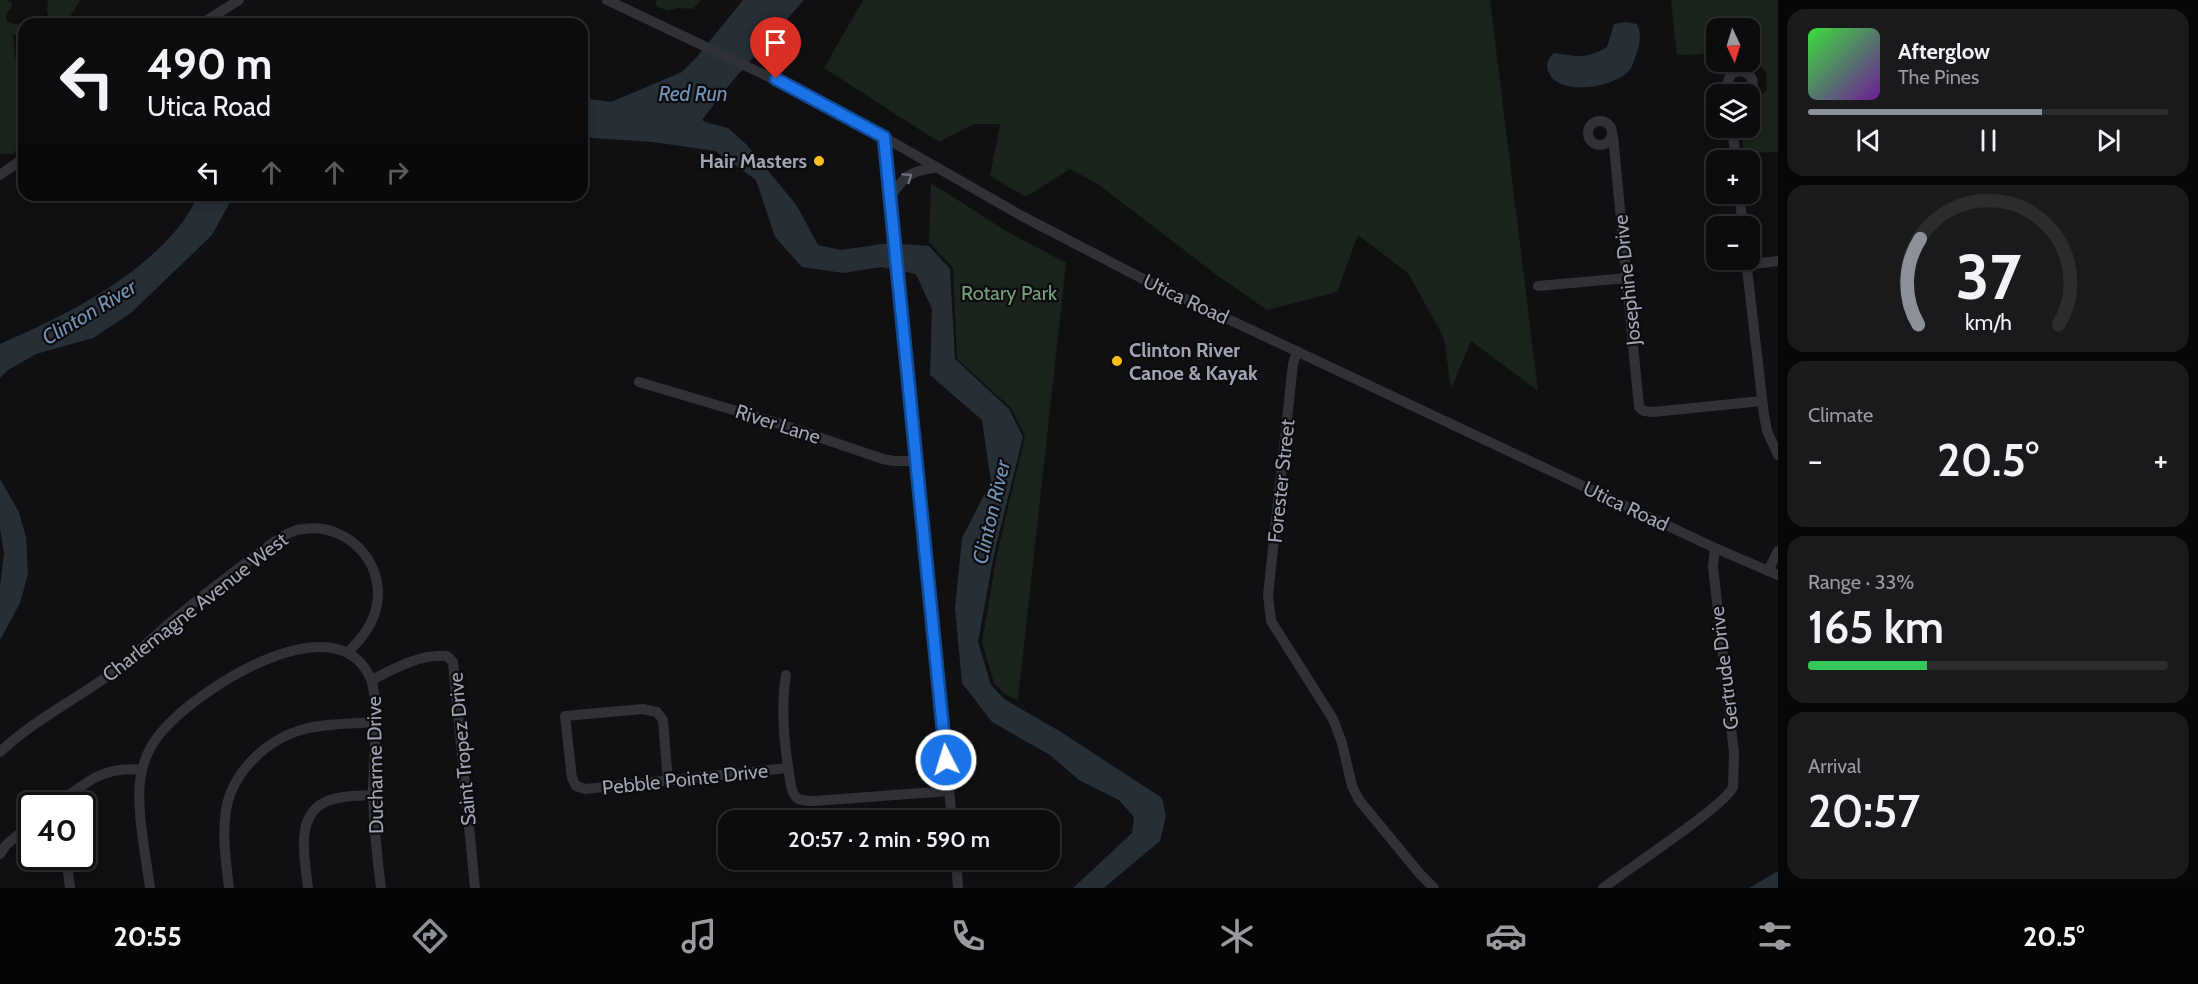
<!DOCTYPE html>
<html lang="en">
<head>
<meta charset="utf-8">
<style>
  :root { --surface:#0c0c0e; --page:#1a1a1c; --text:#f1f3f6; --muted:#9a9b9e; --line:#2c2c2e; --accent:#8c9099 }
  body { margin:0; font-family:Cabin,sans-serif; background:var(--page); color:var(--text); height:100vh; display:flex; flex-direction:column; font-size:22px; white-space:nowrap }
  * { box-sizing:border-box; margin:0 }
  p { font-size:20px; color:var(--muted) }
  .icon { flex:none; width:33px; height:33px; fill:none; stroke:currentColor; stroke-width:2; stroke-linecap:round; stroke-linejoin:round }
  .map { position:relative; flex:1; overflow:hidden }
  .drawer { display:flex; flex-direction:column; gap:9px; padding:9px; background:#070708; width:420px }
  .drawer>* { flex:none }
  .banner { position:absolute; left:18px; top:18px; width:570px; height:183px; border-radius:18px; box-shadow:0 3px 9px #0003,0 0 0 2px var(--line); background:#0c0c0e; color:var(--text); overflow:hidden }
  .needle { width:39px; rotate:176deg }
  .buttons { position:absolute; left:1706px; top:18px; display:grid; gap:12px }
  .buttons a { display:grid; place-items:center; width:54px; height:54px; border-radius:12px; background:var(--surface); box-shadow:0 3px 9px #0003,0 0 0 2px var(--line); font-size:30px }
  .speed { position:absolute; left:18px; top:792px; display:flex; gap:12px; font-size:30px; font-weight:700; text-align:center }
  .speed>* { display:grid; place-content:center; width:78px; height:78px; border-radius:50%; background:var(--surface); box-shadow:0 3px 9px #0003,0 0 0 2px var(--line); line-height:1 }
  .speed .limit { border:3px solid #111; border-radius:9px; background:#fff; color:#111 }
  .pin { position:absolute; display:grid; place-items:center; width:51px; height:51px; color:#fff; margin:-62px -26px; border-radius:50% 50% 50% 0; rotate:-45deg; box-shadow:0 0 6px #0007 }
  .pin .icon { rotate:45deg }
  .me { position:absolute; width:66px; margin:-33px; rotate:355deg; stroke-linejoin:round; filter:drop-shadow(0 0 4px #0008) }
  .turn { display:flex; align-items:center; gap:21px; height:126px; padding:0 30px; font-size:27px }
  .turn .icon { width:78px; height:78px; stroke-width:2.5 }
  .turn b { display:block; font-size:42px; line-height:51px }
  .lanes { display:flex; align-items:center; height:57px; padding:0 30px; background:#0003; justify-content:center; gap:30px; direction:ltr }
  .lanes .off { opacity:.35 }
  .big { font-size:45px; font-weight:600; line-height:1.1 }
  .drawer .widget { flex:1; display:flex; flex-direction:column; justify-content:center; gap:9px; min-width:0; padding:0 21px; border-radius:18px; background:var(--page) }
  .drawer .dial { align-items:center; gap:0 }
  .dial svg { height:156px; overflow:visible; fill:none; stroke:var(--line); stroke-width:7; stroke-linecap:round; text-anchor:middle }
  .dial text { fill:var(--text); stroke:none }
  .song { display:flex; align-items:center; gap:18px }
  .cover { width:72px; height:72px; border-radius:9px; background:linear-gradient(135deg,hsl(120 70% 55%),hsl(280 70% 35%)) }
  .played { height:6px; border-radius:3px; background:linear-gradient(90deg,var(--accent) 65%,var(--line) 65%) }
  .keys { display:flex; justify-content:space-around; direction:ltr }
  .heat { display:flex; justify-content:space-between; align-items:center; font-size:33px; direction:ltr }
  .charge { height:9px; border-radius:4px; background:linear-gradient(90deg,#34c759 33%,var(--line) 0) }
  .trip { position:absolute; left:718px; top:810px; width:342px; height:60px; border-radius:18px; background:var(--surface); box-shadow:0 3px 9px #0003,0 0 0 2px var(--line); font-weight:600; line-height:60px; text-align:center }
  .menu { display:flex; height:96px; justify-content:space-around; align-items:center; background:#050506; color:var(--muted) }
  .menu .icon { width:42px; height:42px }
  .menu .current { color:var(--accent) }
  .menu b { font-size:27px; color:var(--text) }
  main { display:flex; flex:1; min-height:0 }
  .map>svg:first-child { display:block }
</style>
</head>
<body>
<main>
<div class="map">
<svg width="1778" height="888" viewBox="0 0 1778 888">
  <rect width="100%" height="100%" fill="#101012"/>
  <g fill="#1a221c">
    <path d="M0 0H8L12 3V7L6 14 7 22 24 26V36L13 35 15 58 19 61 24 57V110L18 121 20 129V146L13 154H0Z"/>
    <path d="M48 0H80L68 20V24H51L47 11Z"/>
    <path d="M655 0H701L693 9 677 8 667 11 657 6Z"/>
    <path d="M863 0H1490L1538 391 1471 341 1451 389 1444 338 1408 273 1358 235 1337 292 1267 310 1214 273 1098 184 1070 169 1026 197 990 176 1000 124H974L939 142 824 68Z"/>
    <path d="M1671 0H1778V152L1744 153 1741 128H1749V105L1767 90 1766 72 1749 54V28H1716V54L1677 55Z"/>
    <path d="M931 183 1006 231 1066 263 1018 700 1006 695 994 683 982 642 997 554 1025 436 1011 408 957 359 953 268 929 242Z"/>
  </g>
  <g fill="#262e36">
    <path d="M743 0H804L729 85 702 120 708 123 728 128 747 145 797 206 818 245 841 250 889 243 929 246 950 269 955 359 1009 409 1023 437 994 554 978 642 991 685 1004 699 1061 732 1162 798 1166 816 1160 841 1104 888H1073L1132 833 1134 817 1119 800 1079 780 1050 755 992 722 962 683 955 608 962 538 991 482 982 420 930 375 932 309 916 274 881 267 843 273 802 267 775 237 756 180 715 151 653 142 593 138 582 135V98L611 102 682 72 696 58Z"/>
    <path d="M1625 22 1637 24C1642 35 1640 44 1636 55 1634 61 1632 68 1628 72 1613 87 1560 97 1549 73 1545 65 1548 59 1554 53 1578 56 1585 60 1607 47L1614 24Z"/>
    <path d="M199 195H234L212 235 131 313 93 338 36 354 8 370 0 378V344C66 315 136 281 182 223 189 214 193 204 199 195Z"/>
    <path d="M0 479 19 512 26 537 28 574 20 603 0 640V586L4 553 0 528Z"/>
    <path d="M1778 871V888H1749Z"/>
  </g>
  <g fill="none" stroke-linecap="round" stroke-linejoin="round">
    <path stroke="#262e36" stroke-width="2" d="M227 19 231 24"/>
    <g stroke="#313237" stroke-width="10">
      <path d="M607 0 826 104 1020 215 1147 281 1715 548 1778 575"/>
      <path d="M201 24 239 0"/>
      <path d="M1734 94 1728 87C1726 57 1769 76 1746 94"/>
      <circle cx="1600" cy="133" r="12"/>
      <path d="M1732 128 1736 160"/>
      <path d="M1613 136 1639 407 1644 411 1653 412 1762 401"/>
      <path d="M884 137 952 820"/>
      <path d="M0 175 24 158"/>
      <path d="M1739 194 1743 226"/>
      <path d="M890 197C904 177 909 171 934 168"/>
      <path d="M1746 260 1764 415 1767 431 1778 455"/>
      <path d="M1746 265 1778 261"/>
      <path d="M1538 286 1627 278"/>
      <path d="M1297 351 1293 364 1268 595 1271 621 1333 719 1342 743 1352 786 1359 800 1420 874 1434 888"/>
      <path d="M639 382 777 423 883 459 894 461H918"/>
      <path d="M1768 571 1778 551"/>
      <path d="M786 675C780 712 785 749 791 786 794 800 800 801 814 801L949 791"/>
      <path d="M372 680C395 668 420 654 447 656L453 662 475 888"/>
      <path d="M0 752C33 721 73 701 109 675 134 657 155 635 179 615 209 590 242 566 274 542 283 536 292 530 303 529 351 522 391 569 374 615 369 630 359 641 348 652"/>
      <path d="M668 782 663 720 657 712 643 709 565 716 572 778 576 786 585 789 788 768"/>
      <path d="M55 806C84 784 103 765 142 770"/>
      <path d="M0 854 6 845 32 823"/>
      <path d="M66 856 70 888"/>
      <path d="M956 860 958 888"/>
      <path d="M150 888C146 856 134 801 142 770 146 754 155 738 166 727 201 688 332 603 369 675 381 697 373 765 373 793 374 824 377 857 381 888"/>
      <path d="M229 888C226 862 222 836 226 810 232 773 266 740 301 730 324 723 351 724 375 722"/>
      <path d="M308 888C305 858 293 813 330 800 344 795 359 796 373 795"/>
      <path d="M1603 888C1625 871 1726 805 1733 787L1734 753 1713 567 1715 548"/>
    </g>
  </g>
  <defs><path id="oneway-chevron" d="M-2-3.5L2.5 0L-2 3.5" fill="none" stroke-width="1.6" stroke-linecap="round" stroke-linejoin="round" transform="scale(1.5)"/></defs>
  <use stroke="#6e717c" href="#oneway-chevron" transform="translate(908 177) rotate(-35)"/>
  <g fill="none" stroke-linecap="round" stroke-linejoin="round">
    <defs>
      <path id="route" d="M776 79 884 137 946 760"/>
    </defs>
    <use href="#route" stroke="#114b97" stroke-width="15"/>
    <use href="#route" stroke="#1a73e8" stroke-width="10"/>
  </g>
  <g fill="#ffbe1b" stroke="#0c0b0d" stroke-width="2">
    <circle cx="819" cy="161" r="6"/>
    <circle cx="1117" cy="361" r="6"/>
  </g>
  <g text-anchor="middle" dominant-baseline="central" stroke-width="4.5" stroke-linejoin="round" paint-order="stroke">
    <g font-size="20" font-weight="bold" fill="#a0a5b4" stroke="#0c0b0d" text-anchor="end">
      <text x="807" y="161">Hair Masters</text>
      <text x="1129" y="350" text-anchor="start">Clinton River<tspan x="1129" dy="23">Canoe &amp; Kayak</tspan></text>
    </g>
    <g font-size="20" fill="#a0a5b4" stroke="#0c0b0d">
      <text transform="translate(1627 280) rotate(-96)">Josephine Drive</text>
      <text transform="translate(1186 299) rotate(25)">Utica Road</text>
      <text transform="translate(778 424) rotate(18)">River Lane</text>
      <text transform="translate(1281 481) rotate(-84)">Forester Street</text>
      <text transform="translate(1626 506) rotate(25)">Utica Road</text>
      <text transform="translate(195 607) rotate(-38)">Charlemagne Avenue West</text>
      <text transform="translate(1724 668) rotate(-97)">Gertrude Drive</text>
      <text transform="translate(462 749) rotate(-95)">Saint Tropez Drive</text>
      <text transform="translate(375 765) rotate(-91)">Ducharme Drive</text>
      <text transform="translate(685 779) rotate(-6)">Pebble Pointe Drive</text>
    </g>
    <g font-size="20" fill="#75a17a" stroke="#0c0b0d">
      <text x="1009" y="293">Rotary Park</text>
    </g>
    <g font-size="21" font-style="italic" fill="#7392b3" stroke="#0c0b0d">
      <text x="693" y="93">Red Run</text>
      <text transform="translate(89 312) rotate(-31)">Clinton River</text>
      <text transform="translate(991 512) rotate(-77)">Clinton River</text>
    </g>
  </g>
</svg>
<div class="buttons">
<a><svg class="needle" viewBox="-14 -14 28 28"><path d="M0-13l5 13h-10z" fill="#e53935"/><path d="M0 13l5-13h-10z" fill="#9a9b9e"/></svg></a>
<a><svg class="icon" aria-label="layers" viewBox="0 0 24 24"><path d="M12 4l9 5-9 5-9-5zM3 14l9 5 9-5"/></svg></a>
<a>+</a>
<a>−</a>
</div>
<div class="speed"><div class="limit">40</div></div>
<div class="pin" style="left:776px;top:79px;background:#d93025"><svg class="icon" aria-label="arrive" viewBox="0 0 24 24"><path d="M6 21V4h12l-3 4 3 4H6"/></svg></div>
<svg class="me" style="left:946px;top:760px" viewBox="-20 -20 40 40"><circle r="17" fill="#1a73e8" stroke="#fff" stroke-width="3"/><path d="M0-11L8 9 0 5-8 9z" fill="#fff"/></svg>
<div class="trip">20:57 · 2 min · 590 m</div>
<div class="banner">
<div class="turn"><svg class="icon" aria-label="left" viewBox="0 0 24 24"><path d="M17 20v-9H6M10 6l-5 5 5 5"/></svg><div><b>490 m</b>Utica Road</div></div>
<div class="lanes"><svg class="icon" aria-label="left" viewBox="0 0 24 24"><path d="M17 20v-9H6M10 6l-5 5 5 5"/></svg><svg class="icon off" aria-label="ahead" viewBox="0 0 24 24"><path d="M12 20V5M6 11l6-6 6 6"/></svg><svg class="icon off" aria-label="ahead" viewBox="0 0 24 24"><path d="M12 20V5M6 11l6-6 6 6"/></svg><svg class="icon off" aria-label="right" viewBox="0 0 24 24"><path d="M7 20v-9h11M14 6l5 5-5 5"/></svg></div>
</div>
</div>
<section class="drawer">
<div class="widget">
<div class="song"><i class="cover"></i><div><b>Afterglow</b><p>The Pines</p></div></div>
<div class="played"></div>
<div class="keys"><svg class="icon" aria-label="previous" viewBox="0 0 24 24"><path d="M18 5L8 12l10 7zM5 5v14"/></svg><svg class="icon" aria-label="pause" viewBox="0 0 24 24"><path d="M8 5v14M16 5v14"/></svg><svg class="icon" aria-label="next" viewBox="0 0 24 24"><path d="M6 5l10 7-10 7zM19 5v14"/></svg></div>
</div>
<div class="widget dial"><svg viewBox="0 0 100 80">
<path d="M14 69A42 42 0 1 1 86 69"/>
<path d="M14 69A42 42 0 0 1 15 25" stroke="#8c9099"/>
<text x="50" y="56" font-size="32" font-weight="700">37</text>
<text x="50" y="72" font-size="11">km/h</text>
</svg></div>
<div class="widget"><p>Climate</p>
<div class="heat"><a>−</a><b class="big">20.5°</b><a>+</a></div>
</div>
<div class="widget"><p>Range · 33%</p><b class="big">165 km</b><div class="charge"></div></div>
<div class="widget"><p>Arrival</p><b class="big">20:57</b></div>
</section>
</main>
<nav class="menu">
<b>20:55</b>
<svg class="icon current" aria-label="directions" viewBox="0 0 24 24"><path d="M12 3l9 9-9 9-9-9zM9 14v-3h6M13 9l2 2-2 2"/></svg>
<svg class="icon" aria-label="music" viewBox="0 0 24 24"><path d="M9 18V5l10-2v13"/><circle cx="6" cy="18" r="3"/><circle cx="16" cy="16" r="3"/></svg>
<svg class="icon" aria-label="phone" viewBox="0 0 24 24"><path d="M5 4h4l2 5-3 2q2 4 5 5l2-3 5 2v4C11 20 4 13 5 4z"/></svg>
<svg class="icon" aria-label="climate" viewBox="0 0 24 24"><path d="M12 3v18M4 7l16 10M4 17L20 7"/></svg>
<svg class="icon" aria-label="car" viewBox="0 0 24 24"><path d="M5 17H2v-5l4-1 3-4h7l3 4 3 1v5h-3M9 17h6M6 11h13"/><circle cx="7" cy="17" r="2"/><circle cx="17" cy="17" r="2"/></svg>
<svg class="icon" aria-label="filters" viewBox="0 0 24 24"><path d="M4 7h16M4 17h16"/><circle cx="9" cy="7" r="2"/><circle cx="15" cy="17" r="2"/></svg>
<b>20.5°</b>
</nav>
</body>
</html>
